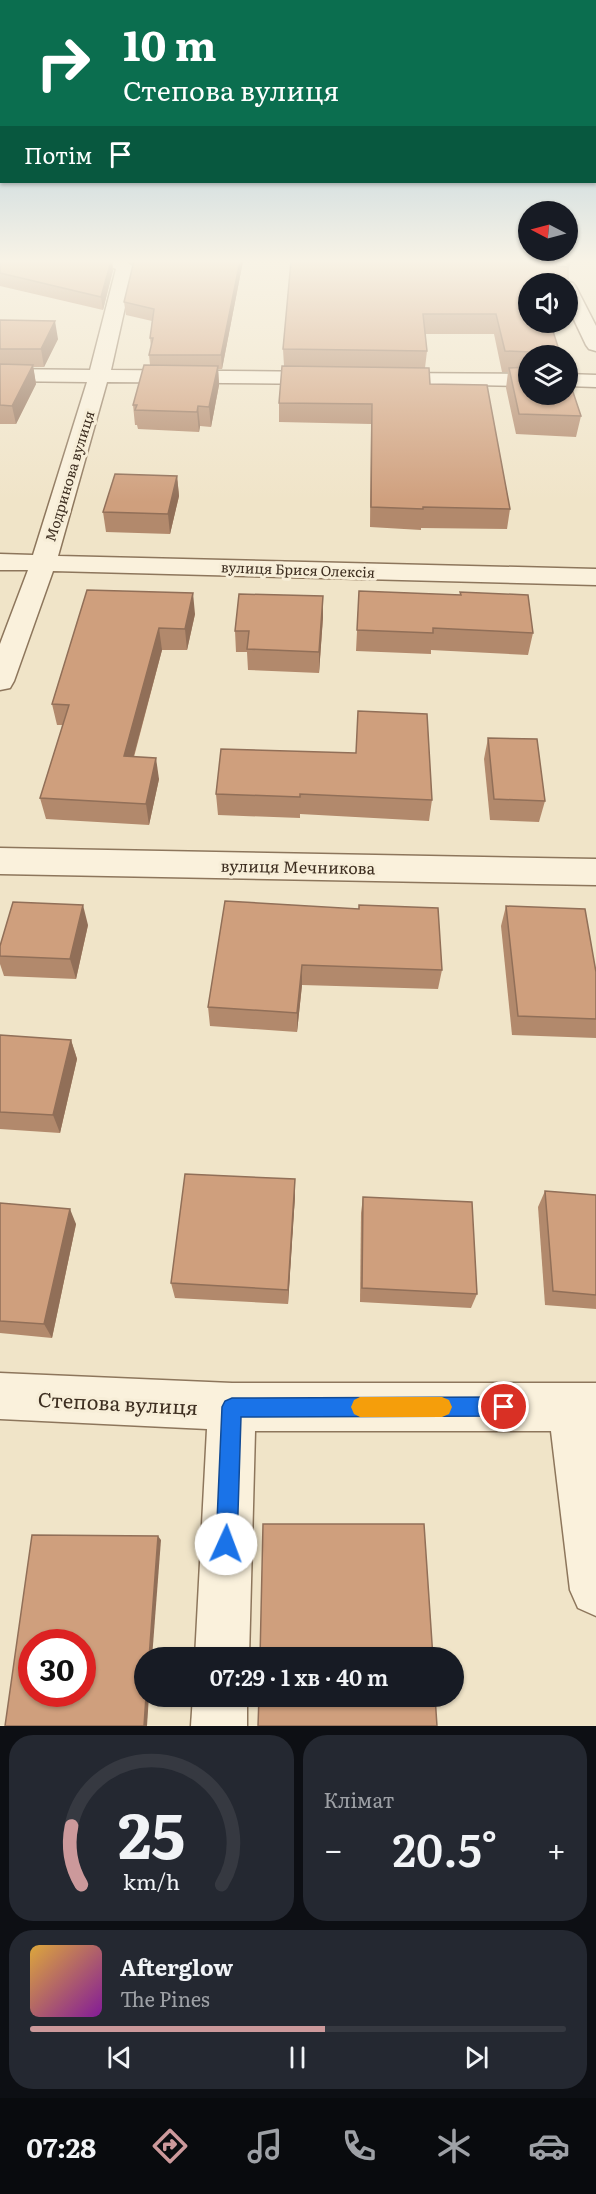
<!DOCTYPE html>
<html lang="uk">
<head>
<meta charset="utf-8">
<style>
  :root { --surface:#171b24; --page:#242831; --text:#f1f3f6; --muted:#9ea1a6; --line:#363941; --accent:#cc999b }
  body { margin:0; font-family:Literata,serif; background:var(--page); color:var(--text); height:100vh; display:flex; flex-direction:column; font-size:22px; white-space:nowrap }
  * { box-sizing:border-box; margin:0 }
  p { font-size:20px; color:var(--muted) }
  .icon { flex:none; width:33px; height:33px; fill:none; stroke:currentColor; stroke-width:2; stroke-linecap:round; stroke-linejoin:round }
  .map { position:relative; height:1726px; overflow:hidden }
  .side { display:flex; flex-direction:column; gap:9px; padding:9px; background:#0d0f14; flex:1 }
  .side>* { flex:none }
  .top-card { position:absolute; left:0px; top:0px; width:597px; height:183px; box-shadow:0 2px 4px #0004; background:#0b6e4f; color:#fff; overflow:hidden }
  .needle { width:39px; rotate:276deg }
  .controls { position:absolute; left:518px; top:201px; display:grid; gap:12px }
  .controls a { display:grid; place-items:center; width:60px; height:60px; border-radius:50%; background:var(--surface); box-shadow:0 2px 4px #0004; font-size:30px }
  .speed { position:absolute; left:18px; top:1629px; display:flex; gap:12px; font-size:30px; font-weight:700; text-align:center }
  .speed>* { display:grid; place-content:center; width:78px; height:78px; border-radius:50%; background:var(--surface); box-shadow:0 2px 4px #0004; line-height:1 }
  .speed .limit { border:9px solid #d22; background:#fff; color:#111 }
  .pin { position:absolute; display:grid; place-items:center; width:51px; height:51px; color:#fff; margin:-26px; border:3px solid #fff; border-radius:50%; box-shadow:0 2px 6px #0007 }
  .me { position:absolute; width:66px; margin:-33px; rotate:2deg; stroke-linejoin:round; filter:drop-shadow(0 0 4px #0008) }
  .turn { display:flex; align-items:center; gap:21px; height:126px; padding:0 24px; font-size:27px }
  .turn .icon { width:78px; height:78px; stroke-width:2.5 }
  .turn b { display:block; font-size:42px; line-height:51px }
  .then { display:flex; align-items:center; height:57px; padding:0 24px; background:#0003; gap:12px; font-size:22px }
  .big { font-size:45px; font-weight:600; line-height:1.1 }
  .side .widget { flex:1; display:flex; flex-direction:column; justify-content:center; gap:9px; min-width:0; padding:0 21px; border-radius:24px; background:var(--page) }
  .side .dial { align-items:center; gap:0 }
  .dial svg { height:156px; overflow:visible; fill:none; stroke:var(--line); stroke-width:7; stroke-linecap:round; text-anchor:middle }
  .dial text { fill:var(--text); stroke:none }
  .song { display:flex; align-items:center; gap:18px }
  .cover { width:72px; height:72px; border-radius:9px; background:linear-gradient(135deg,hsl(40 70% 55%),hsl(290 70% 35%)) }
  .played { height:6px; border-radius:3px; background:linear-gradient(90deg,var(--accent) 55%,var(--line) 55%) }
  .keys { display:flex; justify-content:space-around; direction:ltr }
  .heat { display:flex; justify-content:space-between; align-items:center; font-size:33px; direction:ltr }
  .side .tiles { flex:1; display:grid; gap:9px; grid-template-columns:1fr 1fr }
  .widget:last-child { grid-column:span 2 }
  .trip { position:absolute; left:134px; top:1647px; width:330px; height:60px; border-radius:30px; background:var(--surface); box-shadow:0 2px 4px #0004; font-weight:600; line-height:60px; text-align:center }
  .dock { display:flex; height:96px; justify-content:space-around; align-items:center; background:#090b0e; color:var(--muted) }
  .dock .icon { width:42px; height:42px }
  .dock .on { color:var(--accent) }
  .dock b { font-size:27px; color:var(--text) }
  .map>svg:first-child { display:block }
</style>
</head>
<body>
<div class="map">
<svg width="596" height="1726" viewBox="0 0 596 1726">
  <rect width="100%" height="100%" fill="#f0e4c8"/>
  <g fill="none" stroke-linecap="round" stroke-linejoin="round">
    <defs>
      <g id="minor">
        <path d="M104 261H125L134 267 111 370 325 372 332 374 335 378 332 382 325 384 107 382 58 556 596 569V585L53 571 14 681 10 688 0 690V644L28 570H0V554L33 555 87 382 0 381V369L90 370 116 269 106 265Z"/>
        <path d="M567 282 573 283 576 287 596 326V351L589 349 586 345 567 305V284H560Z"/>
        <path d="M386 373 528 374V386L379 383 376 379 379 375Z"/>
        <path d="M567 374 596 375V387L567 386Z"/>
        <path d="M0 848 596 859V885L0 874Z"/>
        <path d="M0 1373 232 1383H596V1616L578 1608 570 1590 551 1431H255L249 1658H195L207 1429 0 1419Z"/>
        <path d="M193 1696H247V1726H191Z"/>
      </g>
    </defs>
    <use href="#minor" stroke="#8d765c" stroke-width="3"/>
    <use href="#minor" fill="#faf1dc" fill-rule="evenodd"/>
  </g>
  <g fill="#b2896c">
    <path d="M0 261H112L113 270 103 310 0 286Z"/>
    <path d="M128 261H243L222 369H218L219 385 211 427 200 426 199 432 138 429 137 425H135L133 405 150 365 149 355 151 347 150 338 152 321 126 315 124 302 133 264Z"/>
    <path d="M291 261H555L557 266 568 267V286L573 296 569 315H567V284H528V322H557V324H550L561 356H528V394H567V374L581 416 576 437 516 434 506 388 508 372H502L494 334H425L427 351 425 368H429L430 384 487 385 510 509 507 529 421 528V530L370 527 371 424 279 422V403L282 366H284L283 349Z"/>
    <path d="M564 261H571L569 268Z"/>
    <path d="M0 320 58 339 44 367H33L36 384 16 424H0Z"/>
    <path d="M177 476 179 496 170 534 106 532 103 512Z"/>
    <path d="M87 590 195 614 187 650H162L134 757 159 779 149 825 46 819 40 798 63 725H57L52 704Z"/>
    <path d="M359 591 460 595V592L533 633 528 655 431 650V654L356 651Z"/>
    <path d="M323 617 319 673 248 670 247 652H236L235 631Z"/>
    <path d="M488 738 545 801 539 822 490 820 484 759Z"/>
    <path d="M356 753 432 800 429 821 300 814V818L218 815 216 794Z"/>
    <path d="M225 901 442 970 438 989 302 985 297 1032 210 1026 208 1007Z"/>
    <path d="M506 906 596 1019V1038L512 1035 501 926Z"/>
    <path d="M88 925 76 979 4 976 0 964V946Z"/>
    <path d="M0 1035 71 1040 77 1059 60 1133 0 1129Z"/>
    <path d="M545 1191 596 1195V1309L545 1305 538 1207Z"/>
    <path d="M295 1196 288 1304 175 1298 171 1283Z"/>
    <path d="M363 1197 477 1294 471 1308 360 1302 361 1213Z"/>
    <path d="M0 1203 76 1224 52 1338 0 1333Z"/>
  </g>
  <g fill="#916f58">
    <path d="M111 261H112L113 270 103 310 101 297Z"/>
    <path d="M240 261H243L222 369 221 355Z"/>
    <path d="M55 321 58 339 44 367 41 349Z"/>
    <path d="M33 365 36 384 16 424 12 406Z"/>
    <path d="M218 366 219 385 211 427 209 407Z"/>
    <path d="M198 406 200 426 199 432 197 412Z"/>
    <path d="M177 476 179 496 170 534 168 514Z"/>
    <path d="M193 593 195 614 187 650 185 629Z"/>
    <path d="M323 596V617L319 673V652Z"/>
    <path d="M159 628 162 650 128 777 124 756Z"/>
    <path d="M156 758 159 779 149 825 146 804Z"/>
    <path d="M83 905 88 925 76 979 70 959Z"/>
    <path d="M302 965V985L297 1032V1013Z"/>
    <path d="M71 1040 77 1059 60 1133 53 1115Z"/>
    <path d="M295 1179V1196L288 1304V1290Z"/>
    <path d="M70 1209 76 1224 52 1338 44 1324Z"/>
    <path d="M158 1536 161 1540 152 1658H149Z"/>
    <path d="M146 1696H149L147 1726H144Z"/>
  </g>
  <g fill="#cf9f7d" stroke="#916f58" stroke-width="1.5" fill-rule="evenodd">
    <path d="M0 261H111L101 297 0 273Z"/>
    <path d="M134 261H240L221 355H149L153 338H150L154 309 124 302Z"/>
    <path d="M291 261H555L557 266 568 267V286L573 296H567V284H528V322H550L561 356H534V354L531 352 505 351 496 314H423L427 351 283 349Z"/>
    <path d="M0 320 55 321 41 349H0Z"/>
    <path d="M0 364 33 365 12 406 0 405Z"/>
    <path d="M144 365 218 366 209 407 198 406 197 412 135 410 137 405H133Z"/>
    <path d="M282 366 429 368 430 384 487 385 510 509 423 507V509L371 507 372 404 279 403Z"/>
    <path d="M528 367V394H567V374L581 416 519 414 509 368Z"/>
    <path d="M115 474 177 476 168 514 103 512Z"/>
    <path d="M87 590 193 593 185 629 159 628 124 756 156 758 146 804 40 798 69 705 52 704Z"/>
    <path d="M359 591 461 595 460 592 528 595 533 633 433 628V633L357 630Z"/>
    <path d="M239 594 323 596 319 652 247 649 249 631H235Z"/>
    <path d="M358 711 427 714 432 800 300 794V797L216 794 221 749 356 753Z"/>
    <path d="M488 738 537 739 545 801 494 799Z"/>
    <path d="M225 901 359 909V905L438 908 442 970 302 965 297 1013 208 1007Z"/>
    <path d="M13 902 83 905 70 959 0 956V946Z"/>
    <path d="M506 906 585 909 596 972V1019L518 1016Z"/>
    <path d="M0 1035 71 1040 53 1115 0 1112Z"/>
    <path d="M185 1174 295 1179 288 1290 171 1283Z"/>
    <path d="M545 1191 596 1195V1295L553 1291Z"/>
    <path d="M363 1197 472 1202 477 1294 362 1288Z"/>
    <path d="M0 1203 70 1209 44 1324 0 1321Z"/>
    <path d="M263 1524H424L433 1658H260Z"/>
    <path d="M32 1535 158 1536 149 1658H144V1696H146L144 1726H5ZM32 1642H82V1694H32Z"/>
    <path d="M259 1696H435L437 1726H258Z"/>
  </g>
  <linearGradient id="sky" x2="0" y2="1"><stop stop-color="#8fbad6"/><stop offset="0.52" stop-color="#f8f3e6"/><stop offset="1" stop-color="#f8f3e6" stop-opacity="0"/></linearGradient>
  <rect width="596" height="502" fill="url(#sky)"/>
  <path fill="#1a73e8" stroke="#114b97" stroke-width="1.5" d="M504 1397 511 1400 514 1407 511 1414 504 1416 241 1417 237 1544 234 1551 226 1554 219 1551 216 1544 222 1407 225 1401 232 1398Z"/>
  <path fill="#f59e0b" d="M360 1397H442L449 1400 452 1407 449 1414 442 1417H360L354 1414 351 1407 354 1400Z"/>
  <g text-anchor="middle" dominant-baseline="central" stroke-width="6" stroke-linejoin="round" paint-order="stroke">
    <g font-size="14" fill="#3d2e20" stroke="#f7eed8">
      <text transform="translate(69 476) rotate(-73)">Модринова вулиця</text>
      <text transform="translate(298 569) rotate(2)">вулиця Брися Олексія</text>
    </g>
    <g font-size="16" fill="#3d2e20" stroke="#f7eed8">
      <text transform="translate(298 866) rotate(1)">вулиця Мечникова</text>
    </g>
    <g font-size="20" fill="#3d2e20" stroke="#f7eed8">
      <text transform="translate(118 1402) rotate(3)">Степова вулиця</text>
    </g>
  </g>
</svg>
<div class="controls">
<a><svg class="needle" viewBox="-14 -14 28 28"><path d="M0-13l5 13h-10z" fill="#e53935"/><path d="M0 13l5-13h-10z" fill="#9ea1a6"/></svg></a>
<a><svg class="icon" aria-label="sound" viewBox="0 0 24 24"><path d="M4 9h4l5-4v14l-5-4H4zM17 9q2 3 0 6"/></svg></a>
<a><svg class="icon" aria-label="layers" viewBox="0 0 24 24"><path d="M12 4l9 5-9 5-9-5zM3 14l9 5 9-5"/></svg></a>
</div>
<div class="speed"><div class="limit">30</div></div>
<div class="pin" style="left:504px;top:1407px;background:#d93025"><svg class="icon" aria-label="arrive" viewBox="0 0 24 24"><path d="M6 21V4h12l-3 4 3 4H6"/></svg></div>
<svg class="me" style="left:226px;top:1544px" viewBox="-20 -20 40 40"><circle r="19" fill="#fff"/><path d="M0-13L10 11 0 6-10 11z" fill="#1a73e8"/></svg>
<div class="trip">07:29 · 1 хв · 40 m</div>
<div class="top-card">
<div class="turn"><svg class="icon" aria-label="right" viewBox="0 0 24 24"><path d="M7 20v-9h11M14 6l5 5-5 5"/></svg><div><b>10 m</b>Степова вулиця</div></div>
<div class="then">Потім<svg class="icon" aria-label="arrive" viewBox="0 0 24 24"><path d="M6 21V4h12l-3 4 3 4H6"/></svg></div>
</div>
</div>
<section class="side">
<div class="tiles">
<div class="widget dial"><svg viewBox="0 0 100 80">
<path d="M14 69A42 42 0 1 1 86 69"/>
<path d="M14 69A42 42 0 0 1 9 39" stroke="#cc999b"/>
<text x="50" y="56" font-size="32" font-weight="700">25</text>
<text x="50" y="72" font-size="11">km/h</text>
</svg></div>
<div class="widget"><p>Клімат</p>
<div class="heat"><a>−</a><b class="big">20.5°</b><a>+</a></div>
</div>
<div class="widget">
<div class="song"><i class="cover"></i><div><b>Afterglow</b><p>The Pines</p></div></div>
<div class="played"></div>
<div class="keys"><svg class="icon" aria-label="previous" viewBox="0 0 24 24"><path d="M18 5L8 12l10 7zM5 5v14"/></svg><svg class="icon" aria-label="pause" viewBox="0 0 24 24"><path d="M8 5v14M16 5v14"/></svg><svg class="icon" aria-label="next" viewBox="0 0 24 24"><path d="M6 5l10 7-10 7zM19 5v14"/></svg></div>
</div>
</div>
</section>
<nav class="dock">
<b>07:28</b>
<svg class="icon on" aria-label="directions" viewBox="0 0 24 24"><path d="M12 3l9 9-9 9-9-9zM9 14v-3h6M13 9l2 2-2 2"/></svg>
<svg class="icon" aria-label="music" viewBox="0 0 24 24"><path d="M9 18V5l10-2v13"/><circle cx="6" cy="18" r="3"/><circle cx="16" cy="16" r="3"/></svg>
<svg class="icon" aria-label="phone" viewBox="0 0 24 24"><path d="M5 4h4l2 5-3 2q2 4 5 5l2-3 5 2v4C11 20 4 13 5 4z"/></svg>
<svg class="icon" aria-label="climate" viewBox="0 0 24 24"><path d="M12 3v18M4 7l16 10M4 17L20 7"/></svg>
<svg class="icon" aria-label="car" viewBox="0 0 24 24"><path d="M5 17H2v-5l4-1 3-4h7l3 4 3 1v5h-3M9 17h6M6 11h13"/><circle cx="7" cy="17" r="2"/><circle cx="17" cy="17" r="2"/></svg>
</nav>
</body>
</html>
